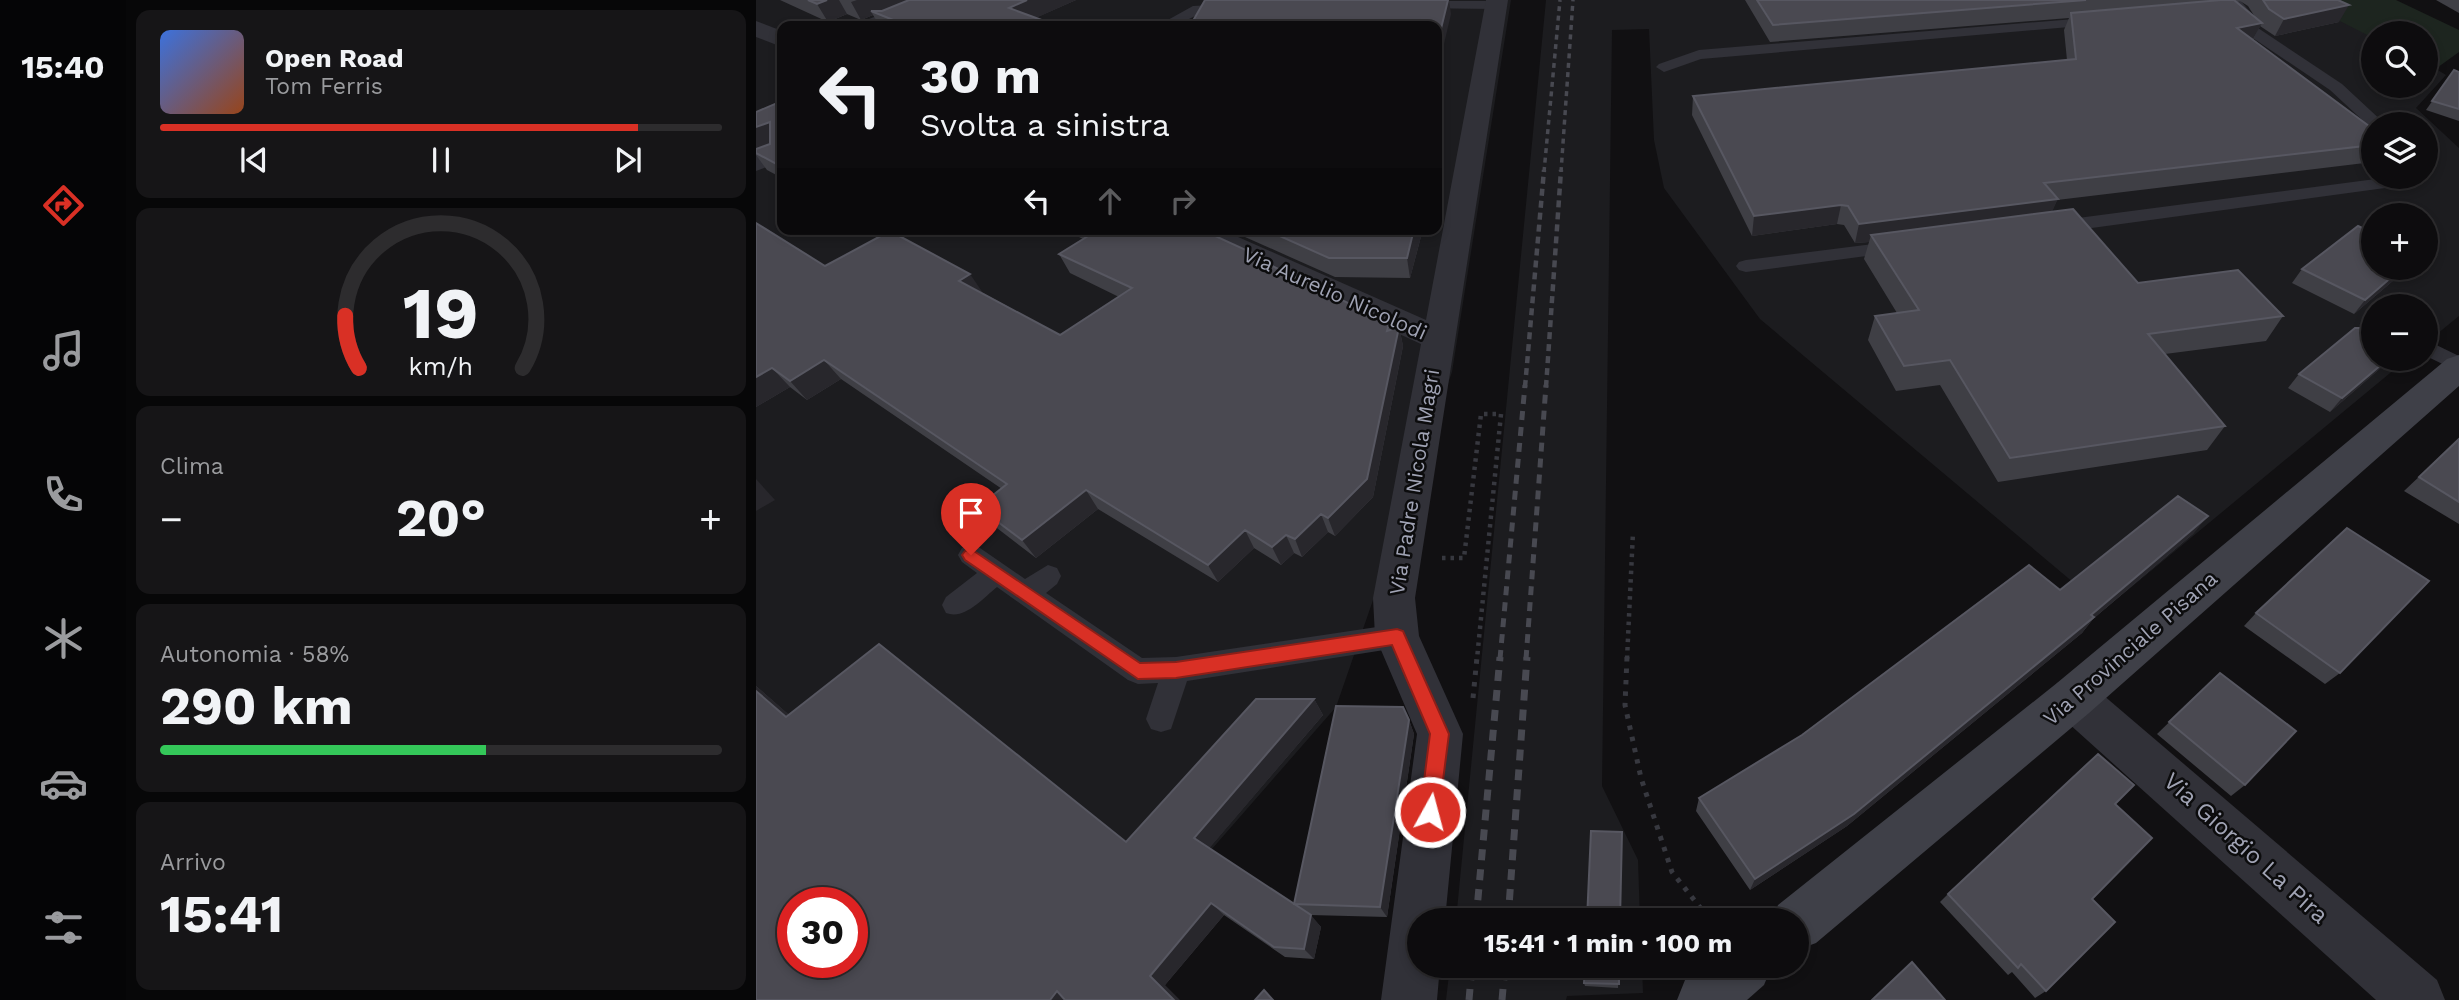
<!DOCTYPE html>
<html lang="it">
<head>
<meta charset="utf-8">
<style>
  :root { --surface:#0d0c0e; --page:#161517; --text:#f1f3f6; --muted:#9a9b9e; --line:#2d2c2e; --accent:#d93025 }
  body { margin:0; font-family:"Work Sans",sans-serif; background:var(--page); color:var(--text); height:100vh; display:flex; flex-direction:column; font-size:26px; white-space:nowrap }
  * { box-sizing:border-box; margin:0 }
  p { font-size:23px; color:var(--muted) }
  .icon { flex:none; width:38px; height:38px; fill:none; stroke:currentColor; stroke-width:2; stroke-linecap:round; stroke-linejoin:round }
  .map { position:relative; flex:1; overflow:hidden }
  .side { display:flex; flex-direction:column; gap:10px; padding:10px; background:#070708; width:630px }
  .side>* { flex:none }
  .top-card { position:absolute; left:21px; top:21px; width:665px; height:214px; border-radius:14px; box-shadow:0 4px 10px #0003,0 0 0 2px var(--line); background:#0d0c0e; color:var(--text); overflow:hidden }
  .buttons { position:absolute; left:1605px; top:21px; display:grid; gap:14px }
  .buttons a { display:grid; place-items:center; width:77px; height:77px; border-radius:50%; background:var(--surface); box-shadow:0 4px 10px #0003,0 0 0 2px var(--line); font-size:35px }
  .speed { position:absolute; left:21px; top:887px; display:flex; gap:14px; font-size:35px; font-weight:700; text-align:center }
  .speed>* { display:grid; place-content:center; width:91px; height:91px; border-radius:50%; background:var(--surface); box-shadow:0 4px 10px #0003,0 0 0 2px var(--line); line-height:1 }
  .speed .limit { border:10px solid #d22; background:#fff; color:#111 }
  .pin { position:absolute; display:grid; place-items:center; width:60px; height:60px; color:#fff; margin:-72px -30px; border-radius:50% 50% 50% 0; rotate:-45deg; box-shadow:0 0 7px #0007 }
  .pin .icon { rotate:45deg }
  .me { position:absolute; width:77px; margin:-38px; rotate:7deg; stroke-linejoin:round; filter:drop-shadow(0 0 5px #0008) }
  .turn { display:flex; align-items:center; gap:24px; height:147px; padding:0 28px; font-size:32px }
  .turn .icon { width:91px; height:91px; stroke-width:2.5 }
  .turn b { display:block; font-size:49px; line-height:60px }
  .lanes { display:flex; align-items:center; height:66px; padding:0 28px; background:#0003; justify-content:center; gap:35px; direction:ltr }
  .lanes .off { opacity:.35 }
  .big { font-size:52px; font-weight:700; line-height:1.1 }
  .side .tile { flex:1; display:flex; flex-direction:column; justify-content:center; gap:10px; min-width:0; padding:0 24px; border-radius:14px; background:var(--page) }
  .side .dial { align-items:center; gap:0 }
  .dial svg { height:182px; overflow:visible; fill:none; stroke:var(--line); stroke-width:7; stroke-linecap:round; text-anchor:middle }
  .dial text { fill:var(--text); stroke:none }
  .song { display:flex; align-items:center; gap:21px }
  .cover { width:84px; height:84px; border-radius:10px; background:linear-gradient(135deg,hsl(220 70% 55%),hsl(20 70% 35%)) }
  .played { height:7px; border-radius:4px; background:linear-gradient(90deg,var(--accent) 85%,var(--line) 85%) }
  .keys { display:flex; justify-content:space-around; direction:ltr }
  .heat { display:flex; justify-content:space-between; align-items:center; font-size:38px; direction:ltr }
  .charge { height:10px; border-radius:5px; background:linear-gradient(90deg,#34c759 58%,var(--line) 0) }
  .trip { position:absolute; left:651px; top:908px; width:402px; height:70px; border-radius:35px; background:var(--surface); box-shadow:0 4px 10px #0003,0 0 0 2px var(--line); font-weight:700; line-height:70px; text-align:center }
  main { display:flex; flex:1; min-height:0 }
  .tabs { display:flex; flex-direction:column; width:126px; justify-content:space-around; align-items:center; background:#050506; color:var(--muted) }
  .tabs .icon { width:49px; height:49px }
  .tabs .on { color:var(--accent) }
  .tabs b { font-size:32px; color:var(--text) }
  .map>svg:first-child { display:block }
</style>
</head>
<body>
<main>
<nav class="tabs">
<b>15:40</b>
<svg class="icon on" aria-label="directions" viewBox="0 0 24 24"><path d="M12 3l9 9-9 9-9-9zM9 14v-3h6M13 9l2 2-2 2"/></svg>
<svg class="icon" aria-label="music" viewBox="0 0 24 24"><path d="M9 18V5l10-2v13"/><circle cx="6" cy="18" r="3"/><circle cx="16" cy="16" r="3"/></svg>
<svg class="icon" aria-label="phone" viewBox="0 0 24 24"><path d="M5 4h4l2 5-3 2q2 4 5 5l2-3 5 2v4C11 20 4 13 5 4z"/></svg>
<svg class="icon" aria-label="climate" viewBox="0 0 24 24"><path d="M12 3v18M4 7l16 10M4 17L20 7"/></svg>
<svg class="icon" aria-label="car" viewBox="0 0 24 24"><path d="M5 17H2v-5l4-1 3-4h7l3 4 3 1v5h-3M9 17h6M6 11h13"/><circle cx="7" cy="17" r="2"/><circle cx="17" cy="17" r="2"/></svg>
<svg class="icon" aria-label="filters" viewBox="0 0 24 24"><path d="M4 7h16M4 17h16"/><circle cx="9" cy="7" r="2"/><circle cx="15" cy="17" r="2"/></svg>
</nav>
<section class="side">
<div class="tile">
<div class="song"><i class="cover"></i><div><b>Open Road</b><p>Tom Ferris</p></div></div>
<div class="played"></div>
<div class="keys"><svg class="icon" aria-label="previous" viewBox="0 0 24 24"><path d="M18 5L8 12l10 7zM5 5v14"/></svg><svg class="icon" aria-label="pause" viewBox="0 0 24 24"><path d="M8 5v14M16 5v14"/></svg><svg class="icon" aria-label="next" viewBox="0 0 24 24"><path d="M6 5l10 7-10 7zM19 5v14"/></svg></div>
</div>
<div class="tile dial"><svg viewBox="0 0 100 80">
<path d="M14 69A42 42 0 1 1 86 69"/>
<path d="M14 69A42 42 0 0 1 8 46" stroke="#d93025"/>
<text x="50" y="56" font-size="32" font-weight="700">19</text>
<text x="50" y="72" font-size="11">km/h</text>
</svg></div>
<div class="tile"><p>Clima</p>
<div class="heat"><a>−</a><b class="big">20°</b><a>+</a></div>
</div>
<div class="tile"><p>Autonomia · 58%</p><b class="big">290 km</b><div class="charge"></div></div>
<div class="tile"><p>Arrivo</p><b class="big">15:41</b></div>
</section>
<div class="map">
<svg width="1703" height="1000" viewBox="0 0 1703 1000">
  <rect width="100%" height="100%" fill="#111012"/>
  <g fill="#1c1c1f" fill-rule="evenodd">
    <path d="M0 0H755L696 372 580 707 324 1000H0ZM26 26H681V229H26ZM37 903H96V962H37Z"/>
    <path d="M790 0H1550L1617 35V86H1670V63L1690 75 1660 108 1703 148V316L1670 343V306H1617V359H1651L1349 609 1004 319 908 188 898 140 893 29 856 30 846 786 882 860 884 920H700ZM1617 124H1670V177H1617ZM1617 215H1670V268H1617Z"/>
    <path d="M694 966H886L887 993 811 996 810 1000H690Z"/>
  </g>
  <path fill="#1d251f" d="M1543 0H1640L1703 30V52L1678 70 1670 65V33H1617V38Z"/>
  <g fill="none" stroke-linecap="round" stroke-linejoin="round">
    <g stroke="#37383f" stroke-width="4.5" stroke-dasharray="3.5 5" stroke-linecap="butt">
      <path d="M686 558H708L725 414H745L721 659"/>
      <path d="M871 659 877 532"/>
    </g>
    <g stroke="#37383f" stroke-width="5" stroke-dasharray="4.5 7" stroke-linecap="butt">
      <path d="M871 657 869 705 885 778 916 872 954 920"/>
      <path d="M717 698 721 657"/>
    </g>
    <g fill="#313138" fill-rule="evenodd">
      <path d="M1470 0H1484L1495 13 1499 26 1586 84 1629 124H1617L1615 128 1574 90 1488 32 1481 20V14Z"/>
      <path d="M660 1H740L747 5 740 9 655 8V2Z"/>
      <path d="M476 4 483 8 481 11 445 13 419 26H401L437 6Z"/>
      <path d="M1343 17 1350 21 1348 24 945 59 908 72 900 67 903 64 943 50Z"/>
      <path d="M1635 177H1663L1657 184 1651 185 1299 233 1290 227 1299 221Z"/>
      <path d="M1141 241 1148 243 1151 247 1148 251 990 272 983 270 980 266 983 262 990 260Z"/>
      <path d="M1670 340 1703 356V372L1670 356Z"/>
      <path d="M215 545 224 548 269 579 292 565 301 568 305 576 301 584 290 593 386 658 420 657 641 624 651 628 655 636 651 644 641 648 431 681 415 729 405 732 395 729 390 719 402 683 382 684 372 680 241 587C226 599 209 620 190 613L186 605 190 597 221 573 206 562 202 555 206 548Z"/>
    </g>
    <g fill="#313138" fill-rule="evenodd">
      <path d="M161 0H191L188 5 135 26H105L108 21Z"/>
      <path d="M730 0H752L659 598 663 636 707 734 689 920H663V966H684L681 1000H625L661 734 619 636 617 598 665 344 429 235 424 229H464L670 320Z"/>
      <path d="M0 21 26 31V47L0 37Z"/>
      <path d="M26 143V161L0 171V153Z"/>
      <path d="M1317 677 1333 683 1681 980 1689 1000H1620L1301 713 1294 698 1301 683Z"/>
    </g>
    <g fill="#3f4048" fill-rule="evenodd">
      <path d="M1703 355V386L1333 713 1060 943 1041 950V920H1016L1022 905 1301 683 1691 359Z"/>
      <path d="M947 966H1016L1008 985 991 1000H921L929 980Z"/>
    </g>
    <g stroke="#484951" stroke-width="3.5" stroke-dasharray="5 4.5" stroke-linecap="butt">
      <path d="M788 172 804 0"/>
      <path d="M805 172 817 0"/>
    </g>
    <g stroke="#484951" stroke-width="4.5" stroke-dasharray="7 5" stroke-linecap="butt">
      <path d="M769 387 788 170"/>
      <path d="M790 387 805 170"/>
    </g>
    <g stroke="#484951" stroke-width="5" stroke-dasharray="9 7" stroke-linecap="butt">
      <path d="M744 659 769 385"/>
      <path d="M770 659 790 385"/>
    </g>
    <g stroke="#484951" stroke-width="7" stroke-dasharray="11 9" stroke-linecap="butt">
      <path d="M720 920 744 657"/>
      <path d="M752 920 771 657"/>
      <path d="M713 1000 716 966"/>
      <path d="M746 1000 749 966"/>
    </g>
  </g>
  <g fill="#3f3f45" fill-rule="evenodd">
    <path d="M24 0H320L279 18 302 26H124L117 15 105 20 91 14 72 22Z"/>
    <path d="M989 0H1582L1583 22 1519 36 1504 26 1497 40 1617 129V162L1301 200 1296 211 1382 283 1527 316 1510 341 1409 354 1469 426 1451 450 1242 482 1184 385 1140 391 1112 340 1119 316 1141 313 1108 259 1113 242 1099 243 1088 225 1081 224 996 236 936 115 937 96 1311 60 1308 30 1313 18 1014 42ZM1484 1 1492 6 1499 17 1481 2Z"/>
    <path d="M1680 0H1703V13Z"/>
    <path d="M1698 70 1703 72V121L1670 110Z"/>
    <path d="M26 101V178L11 170 0 155V112Z"/>
    <path d="M0 223 69 266 227 293 304 335 363 297 314 273 303 254 327 239 307 229H444L505 257 507 261 633 323 635 330 643 327 647 346 617 497 579 536 572 532 546 557 538 553 525 565 498 548 462 582 342 509 280 558 237 525 222 507 246 489 85 379 51 400 34 387 0 407Z"/>
    <path d="M471 229H667L654 278 579 277Z"/>
    <path d="M1652 268 1598 314 1536 283 1546 269Z"/>
    <path d="M1617 359H1635L1574 412 1532 388 1543 374Z"/>
    <path d="M1703 439V524L1648 491Z"/>
    <path d="M1438 533 1337 619 1326 633 1091 826 994 890 940 811 943 798 1304 590Z"/>
    <path d="M1500 613 1584 673 1569 684 1488 626Z"/>
    <path d="M1464 673 1489 785 1475 796 1401 734Z"/>
    <path d="M0 686 33 715 370 842 558 699 567 715 453 848 538 904 653 720 658 734 631 917 554 915 565 927 558 959 529 957 468 915 409 985 0 1000Z"/>
    <path d="M1359 804 1336 899 1290 991 1279 998 1256 972 1252 975 1184 902 1192 894Z"/>
    <path d="M863 966 862 988 829 986 828 983Z"/>
  </g>
  <g fill="#28272c">
    <path d="M71 0H83L91 14 72 22 61 4Z"/>
    <path d="M101 0H155L122 14 115 11 117 15 105 20 95 2Z"/>
    <path d="M271 0H320L262 26 253 8Z"/>
    <path d="M692 0H693L695 14 681 74V45Z"/>
    <path d="M1593 5 1583 22 1519 36 1528 19Z"/>
    <path d="M1506 23 1496 41 1481 28Z"/>
    <path d="M14 122 26 139 0 150V127Z"/>
    <path d="M1302 199 1293 218 1115 235 1113 242 1099 243 1103 224Z"/>
    <path d="M1085 205 1081 224 996 236 998 216Z"/>
    <path d="M658 229H667L654 278 651 258Z"/>
    <path d="M1646 268H1652L1598 314 1609 300Z"/>
    <path d="M214 274 227 293 203 281Z"/>
    <path d="M643 327 647 346 617 497 579 536 572 518Z"/>
    <path d="M1632 359H1635L1574 412 1586 398Z"/>
    <path d="M68 360 85 379 51 400 34 381Z"/>
    <path d="M16 368 34 387 0 407V377Z"/>
    <path d="M0 479 19 500 0 511Z"/>
    <path d="M330 490 342 509 280 558 266 540Z"/>
    <path d="M565 514 572 532 546 557 539 539Z"/>
    <path d="M1452 516 1438 533 1337 619 1326 633 1091 826 994 890 999 879 1335 615Z"/>
    <path d="M489 530 498 548 462 582 452 565Z"/>
    <path d="M530 535 538 553 525 565 516 547Z"/>
    <path d="M0 686 53 732 30 717 0 691Z"/>
    <path d="M558 699 567 715 451 851 438 838Z"/>
    <path d="M653 720 658 734 631 917 624 907Z"/>
    <path d="M455 903 468 915 409 985 424 1000H418L394 976Z"/>
    <path d="M555 915 565 927 558 959 548 949Z"/>
    <path d="M301 991 319 1000H294Z"/>
  </g>
  <g fill="#4a4951" stroke="#575761" stroke-width="2" fill-rule="evenodd">
    <path d="M52 0H71L61 4Z"/>
    <path d="M153 0H271L253 8 302 26H152L115 11H126Z"/>
    <path d="M449 0H692L681 45V26H434Z"/>
    <path d="M1001 0H1330L1017 25Z"/>
    <path d="M1465 0H1478L1506 23 1481 28 1617 129V145L1288 183 1302 199 1103 224 1092 206 1085 205 998 216 937 96 1320 59 1315 13Z"/>
    <path d="M1507 0H1582L1593 5 1528 19 1513 9Z"/>
    <path d="M1698 70 1703 72V109L1676 101Z"/>
    <path d="M26 101V167L0 153V149L14 144V122L0 127V112Z"/>
    <path d="M1317 209 1382 283 1482 270 1527 316 1392 334 1469 426 1254 458 1194 360 1148 366 1119 316 1163 310 1115 235Z"/>
    <path d="M0 223 69 266 134 231 214 274 203 281 304 335 376 288 303 254 340 231 336 229H444L505 257H498L633 323 631 331 643 327 611 479 572 518 565 514 539 539 530 535 516 547 489 530 452 565 330 490 266 540 222 507 251 484 68 360 34 381 16 368 0 377Z"/>
    <path d="M1602 226 1617 233V268H1646L1609 300 1546 269Z"/>
    <path d="M508 229H658L651 258H573Z"/>
    <path d="M1599 328H1609L1617 333V359H1632L1586 398 1543 374Z"/>
    <path d="M1703 439V502L1663 477Z"/>
    <path d="M1422 496 1452 516 1335 615 1338 617 1098 814 999 879 943 798 1046 735 1273 565 1304 590Z"/>
    <path d="M1591 528 1673 581 1584 673 1500 613Z"/>
    <path d="M123 644 370 842 500 699H558L438 838 555 915 548 949 518 947 455 903 394 976 418 1000H309L301 991 294 1000H0V691L30 717ZM37 903H96V962H37Z"/>
    <path d="M1464 673 1540 731 1489 785 1413 722Z"/>
    <path d="M580 706 647 707 653 720 624 907 538 904Z"/>
    <path d="M1342 754 1378 785 1359 804 1396 838 1336 899 1359 922 1290 991 1265 964 1262 968 1192 894Z"/>
    <path d="M835 831 866 832 864 920H831Z"/>
    <path d="M1156 962 1189 1000H1116Z"/>
    <path d="M829 966H863V984L828 983Z"/>
    <path d="M508 990 517 1000H499Z"/>
  </g>
  <path fill="#d93025" stroke="#8d1f18" stroke-width="2" d="M215 549 384 663 420 662 641 629 647 631 693 734 682 819 674 822 667 819 664 812 674 734 636 645 420 678 382 679 209 560 206 555 209 551Z"/>
  <g text-anchor="middle" dominant-baseline="central" stroke-width="5" stroke-linejoin="round" paint-order="stroke">
    <g font-size="21" fill="#a0a3b4" stroke="#0c0c0d">
      <text transform="translate(579 293) rotate(24)">Via Aurelio Nicolodi</text>
      <text transform="translate(658 482) rotate(-81)">Via Padre Nicola Magri</text>
      <text transform="translate(1374 648) rotate(-41)">Via Provinciale Pisana</text>
    </g>
    <g font-size="24" fill="#a0a3b4" stroke="#0c0c0d">
      <text transform="translate(1490 848) rotate(42)">Via Giorgio La Pira</text>
    </g>
  </g>
</svg>
<div class="buttons">
<a><svg class="icon" aria-label="search" viewBox="0 0 24 24"><circle cx="10" cy="10" r="6"/><path d="M15 15l6 6"/></svg></a>
<a><svg class="icon" aria-label="layers" viewBox="0 0 24 24"><path d="M12 4l9 5-9 5-9-5zM3 14l9 5 9-5"/></svg></a>
<a>+</a>
<a>−</a>
</div>
<div class="speed"><div class="limit">30</div></div>
<div class="pin" style="left:215px;top:555px;background:#d93025"><svg class="icon" aria-label="arrive" viewBox="0 0 24 24"><path d="M6 21V4h12l-3 4 3 4H6"/></svg></div>
<svg class="me" style="left:674px;top:812px" viewBox="-20 -20 40 40"><circle r="17" fill="#d93025" stroke="#fff" stroke-width="3"/><path d="M0-11L8 9 0 5-8 9z" fill="#fff"/></svg>
<div class="trip">15:41 · 1 min · 100 m</div>
<div class="top-card">
<div class="turn"><svg class="icon" aria-label="left" viewBox="0 0 24 24"><path d="M17 20v-9H6M10 6l-5 5 5 5"/></svg><div><b>30 m</b>Svolta a sinistra</div></div>
<div class="lanes"><svg class="icon" aria-label="left" viewBox="0 0 24 24"><path d="M17 20v-9H6M10 6l-5 5 5 5"/></svg><svg class="icon off" aria-label="ahead" viewBox="0 0 24 24"><path d="M12 20V5M6 11l6-6 6 6"/></svg><svg class="icon off" aria-label="right" viewBox="0 0 24 24"><path d="M7 20v-9h11M14 6l5 5-5 5"/></svg></div>
</div>
</div>
</main>
</body>
</html>
